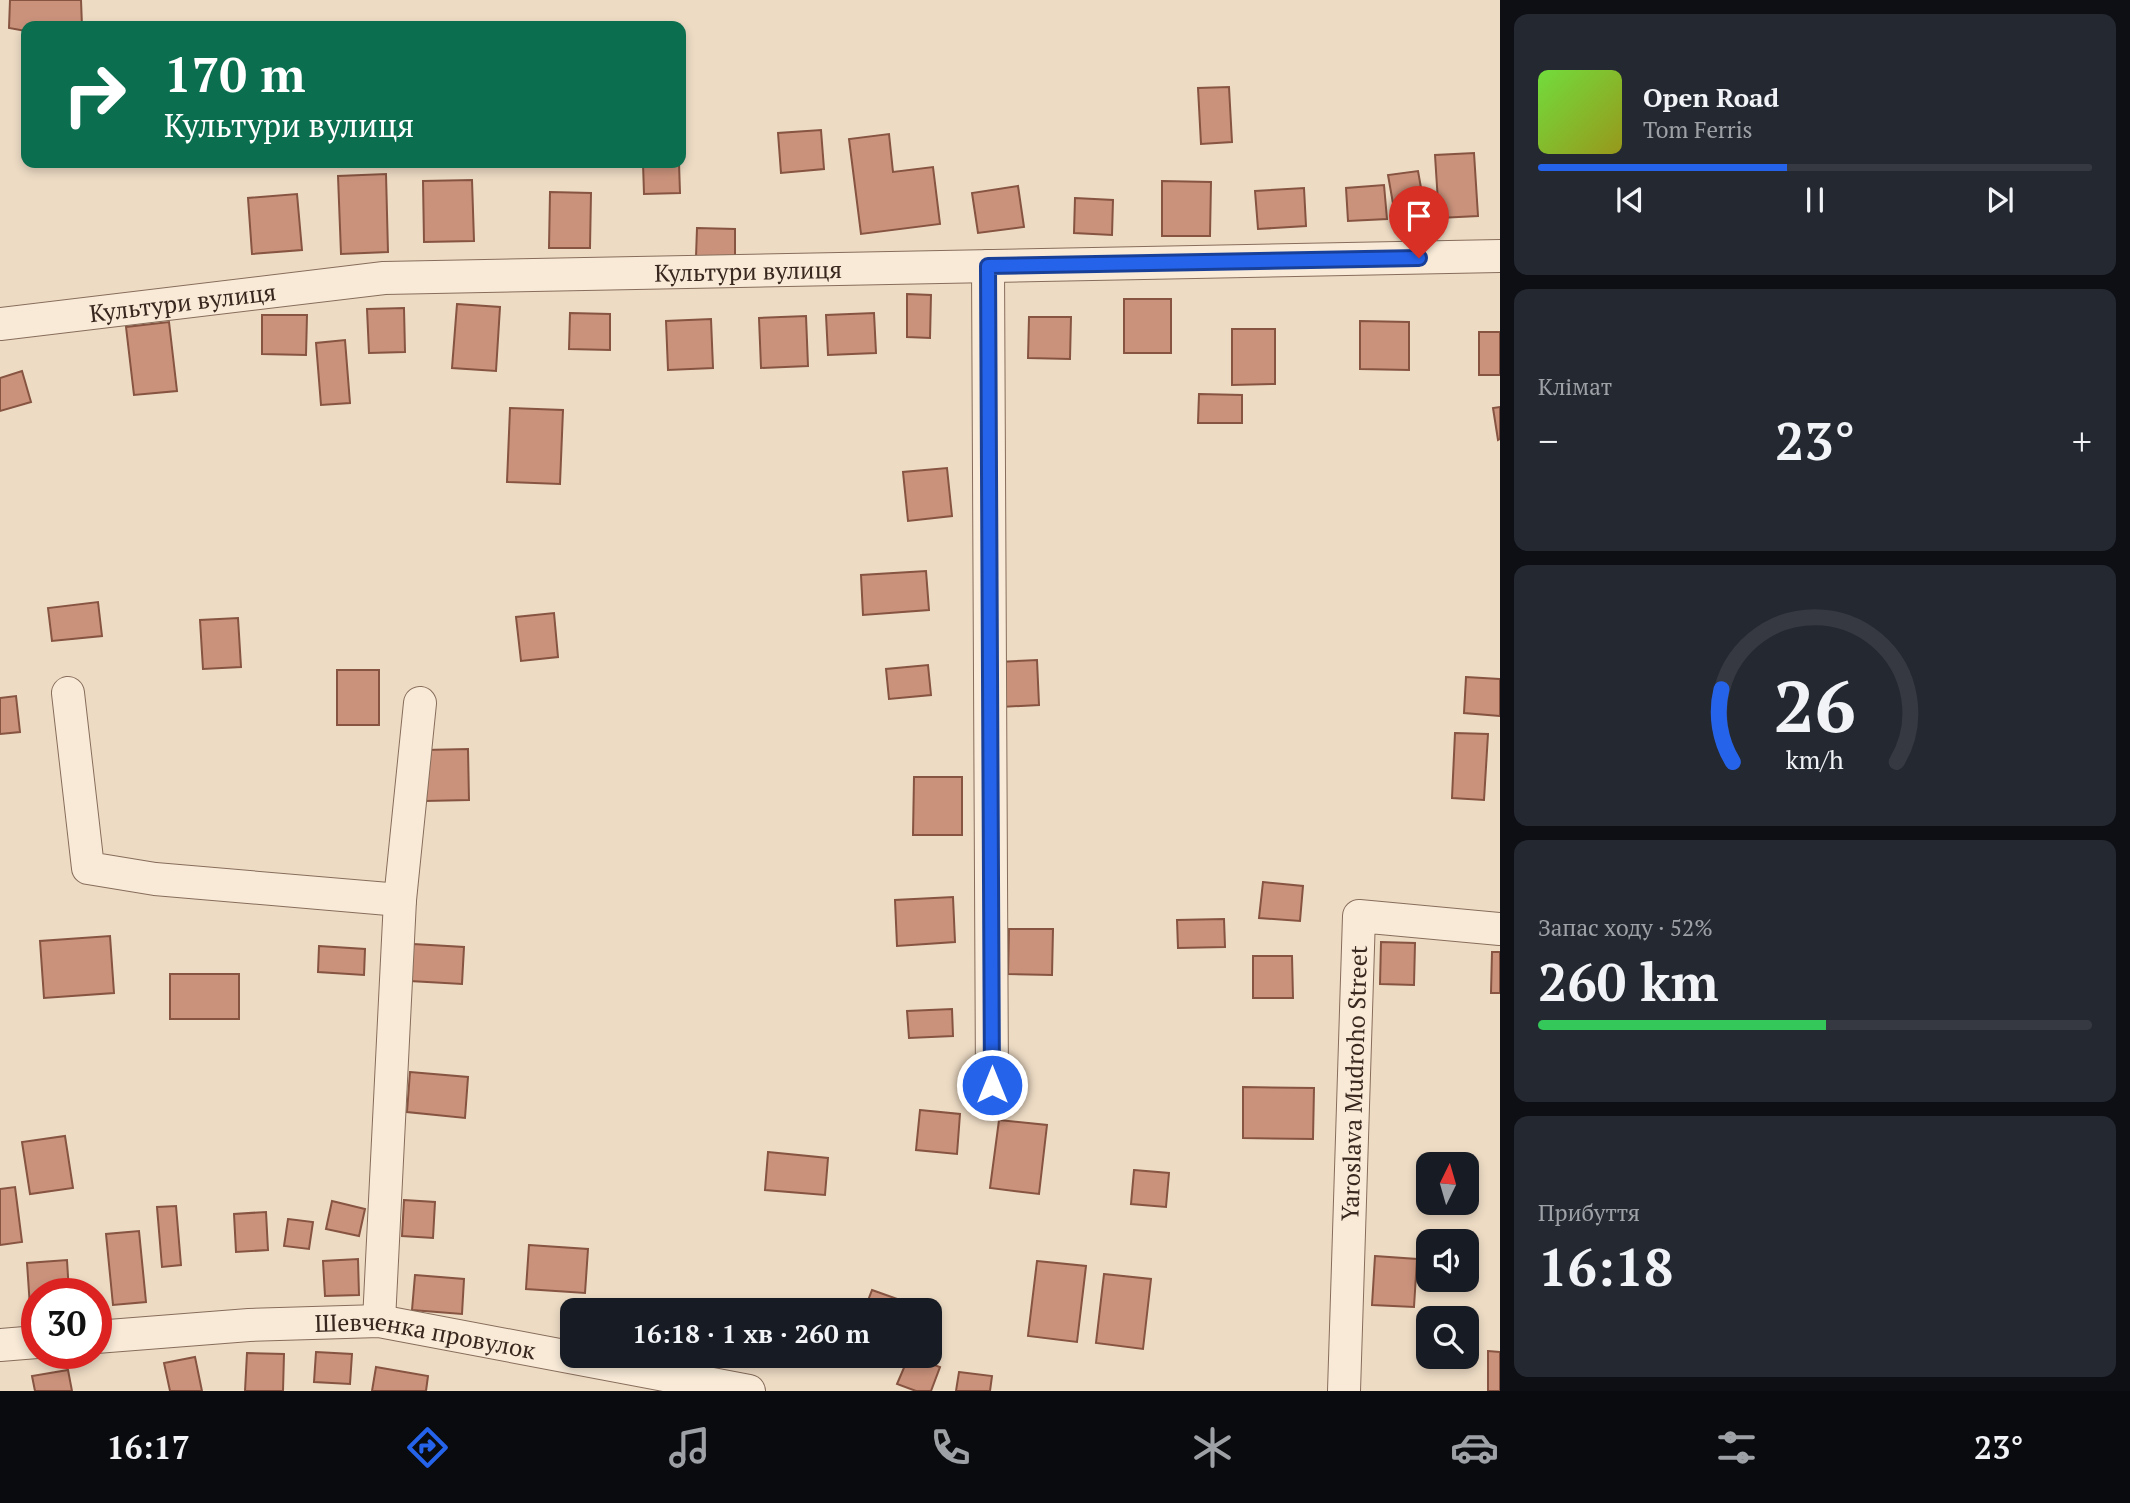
<!DOCTYPE html>
<html lang="uk">
<head>
<meta charset="utf-8">
<style>
  :root { --surface:#171b24; --page:#242831; --text:#f1f3f6; --muted:#9ea1a6; --line:#363941; --accent:#2563eb }
  body { margin:0; font-family:"PT Serif",serif; background:var(--page); color:var(--text); height:100vh; display:flex; flex-direction:column; font-size:26px; white-space:nowrap }
  * { box-sizing:border-box; margin:0 }
  p { font-size:23px; color:var(--muted) }
  .icon { flex:none; width:38px; height:38px; fill:none; stroke:currentColor; stroke-width:2; stroke-linecap:round; stroke-linejoin:round }
  .map { position:relative; flex:1; overflow:hidden }
  .sheet { display:flex; flex-direction:column; gap:14px; padding:14px; background:#0d0f14; width:630px }
  .sheet>* { flex:none }
  .banner { position:absolute; left:21px; top:21px; width:665px; height:147px; border-radius:14px; box-shadow:0 4px 10px #0003; background:#0b6e4f; color:#fff; overflow:hidden }
  .needle { width:46px; rotate:5deg }
  .buttons { position:absolute; left:1416px; top:1152px; display:grid; gap:14px }
  .buttons a { display:grid; place-items:center; width:63px; height:63px; border-radius:14px; background:var(--surface); box-shadow:0 4px 10px #0003; font-size:35px }
  .speed { position:absolute; left:21px; top:1278px; display:flex; gap:14px; font-size:35px; font-weight:700; text-align:center }
  .speed>* { display:grid; place-content:center; width:91px; height:91px; border-radius:50%; background:var(--surface); box-shadow:0 4px 10px #0003; line-height:1 }
  .speed .limit { border:10px solid #d22; background:#fff; color:#111 }
  .pin { position:absolute; display:grid; place-items:center; width:60px; height:60px; color:#fff; margin:-72px -30px; border-radius:50% 50% 50% 0; rotate:-45deg; box-shadow:0 0 7px #0007 }
  .pin .icon { rotate:45deg }
  .me { position:absolute; width:77px; margin:-38px; rotate:0deg; stroke-linejoin:round; filter:drop-shadow(0 0 5px #0008) }
  .turn { display:flex; align-items:center; gap:24px; height:147px; padding:0 28px; font-size:32px }
  .turn .icon { width:91px; height:91px; stroke-width:2.5 }
  .turn b { display:block; font-size:49px; line-height:60px }
  .big { font-size:52px; font-weight:700; line-height:1.1 }
  .sheet .card { flex:1; display:flex; flex-direction:column; justify-content:center; gap:10px; min-width:0; padding:0 24px; border-radius:14px; background:var(--page) }
  .sheet .dial { align-items:center; gap:0 }
  .dial svg { height:182px; overflow:visible; fill:none; stroke:var(--line); stroke-width:7; stroke-linecap:round; text-anchor:middle }
  .dial text { fill:var(--text); stroke:none }
  .song { display:flex; align-items:center; gap:21px }
  .cover { width:84px; height:84px; border-radius:10px; background:linear-gradient(135deg,hsl(100 70% 55%),hsl(60 70% 35%)) }
  .played { height:7px; border-radius:4px; background:linear-gradient(90deg,var(--accent) 45%,var(--line) 45%) }
  .keys { display:flex; justify-content:space-around; direction:ltr }
  .heat { display:flex; justify-content:space-between; align-items:center; font-size:38px; direction:ltr }
  .charge { height:10px; border-radius:5px; background:linear-gradient(90deg,#34c759 52%,var(--line) 0) }
  .trip { position:absolute; left:560px; top:1298px; width:382px; height:70px; border-radius:14px; background:var(--surface); box-shadow:0 4px 10px #0003; font-weight:700; line-height:70px; text-align:center }
  .menu { display:flex; height:112px; justify-content:space-around; align-items:center; background:#090b0e; color:var(--muted) }
  .menu .icon { width:49px; height:49px }
  .menu .active { color:var(--accent) }
  .menu b { font-size:32px; color:var(--text) }
  main { display:flex; flex:1; min-height:0 }
  .map>svg:first-child { display:block }
</style>
</head>
<body>
<main>
<div class="map">
<svg width="1500" height="1391" viewBox="0 0 1500 1391">
  <rect width="100%" height="100%" fill="#eddbc4"/>
  <g fill="#ca927b" stroke="#865441" stroke-width="2">
    <path d="M10 0H81L82 26H26V31L9 28Z"/>
    <path d="M1229 87 1232 142 1201 144 1198 88Z"/>
    <path d="M821 130 824 169 781 173 778 133Z"/>
    <path d="M889 134 893 172 933 167 940 224 861 234 849 139Z"/>
    <path d="M1474 153 1478 216 1439 218 1435 155Z"/>
    <path d="M643 163H679L680 193 644 194Z"/>
    <path d="M1418 171 1428 227 1398 232 1388 175Z"/>
    <path d="M386 174 388 252 341 254 338 176Z"/>
    <path d="M472 180 474 241 424 242 423 181Z"/>
    <path d="M1162 181 1211 182 1210 236H1162Z"/>
    <path d="M1384 185 1387 219 1348 221 1346 188Z"/>
    <path d="M1018 186 1024 227 978 233 972 193Z"/>
    <path d="M1304 188 1306 226 1258 229 1255 191Z"/>
    <path d="M550 192 591 193 590 248H549Z"/>
    <path d="M297 194 302 250 252 254 248 198Z"/>
    <path d="M1075 198 1113 200 1112 235 1074 233Z"/>
    <path d="M697 228 735 229V258L696 257Z"/>
    <path d="M907 294 931 295 930 338 907 337Z"/>
    <rect x="1124" y="299" width="47" height="54"/>
    <path d="M457 304 500 307 496 371 452 368Z"/>
    <path d="M404 308 405 352 369 353 367 309Z"/>
    <path d="M570 313 610 314V350L569 349Z"/>
    <path d="M874 313 876 353 828 355 826 315Z"/>
    <path d="M262 315H307L306 355 262 354Z"/>
    <path d="M806 316 808 366 761 368 759 318Z"/>
    <path d="M1029 317H1071L1070 359 1028 358Z"/>
    <path d="M711 319 713 368 668 370 666 321Z"/>
    <path d="M1360 321 1409 322V370L1360 369Z"/>
    <path d="M169 322 177 391 134 395 126 327Z"/>
    <path d="M1232 329H1275V384L1232 385Z"/>
    <rect x="1479" y="332" width="21" height="43"/>
    <path d="M345 340 350 403 321 405 316 343Z"/>
    <path d="M22 371 31 402 0 411V378Z"/>
    <path d="M1199 394 1242 395V423H1198Z"/>
    <path d="M1500 407V439L1498 440 1493 408Z"/>
    <path d="M510 408 563 410 560 484 507 482Z"/>
    <path d="M947 468 952 516 908 521 903 472Z"/>
    <path d="M926 571 929 610 863 615 861 575Z"/>
    <path d="M98 602 102 636 52 641 48 608Z"/>
    <path d="M554 613 558 657 521 661 516 617Z"/>
    <path d="M238 618 241 667 203 669 200 620Z"/>
    <path d="M1037 660 1039 705 1001 707 998 662Z"/>
    <path d="M928 665 931 695 889 699 886 669Z"/>
    <rect x="337" y="670" width="42" height="55"/>
    <path d="M1466 677 1500 679V716L1464 713Z"/>
    <path d="M16 696 20 732 0 734V698Z"/>
    <path d="M1455 733 1488 734 1484 800 1452 798Z"/>
    <path d="M468 749 469 800 425 801 424 750Z"/>
    <path d="M914 777H962V835H913Z"/>
    <path d="M1263 882 1303 886 1300 921 1259 918Z"/>
    <path d="M953 897 955 942 897 946 895 900Z"/>
    <path d="M1224 919 1225 947 1178 948 1177 920Z"/>
    <path d="M1009 929H1053L1052 975 1008 974Z"/>
    <path d="M110 936 114 993 44 998 40 941Z"/>
    <path d="M1381 942 1415 943 1414 985 1380 984Z"/>
    <path d="M413 944 464 947 462 984 410 981Z"/>
    <path d="M319 946 365 949 364 975 318 972Z"/>
    <path d="M1492 952H1500V993H1491Z"/>
    <path d="M1253 956H1292L1293 998H1253Z"/>
    <rect x="170" y="974" width="69" height="45"/>
    <path d="M952 1009 953 1036 909 1038 907 1011Z"/>
    <path d="M410 1072 468 1077 465 1118 407 1112Z"/>
    <path d="M1243 1087 1314 1088 1313 1139 1243 1138Z"/>
    <path d="M920 1110 960 1114 957 1154 916 1150Z"/>
    <path d="M999 1120 1047 1125 1039 1194 990 1188Z"/>
    <path d="M65 1136 73 1188 30 1194 22 1142Z"/>
    <path d="M768 1152 828 1158 825 1195 765 1190Z"/>
    <path d="M1134 1170 1169 1173 1166 1207 1131 1204Z"/>
    <path d="M15 1187 22 1242 0 1245V1189Z"/>
    <path d="M404 1200 435 1202 433 1238 402 1236Z"/>
    <path d="M332 1201 365 1209 359 1236 326 1229Z"/>
    <path d="M176 1206 181 1265 162 1267 157 1207Z"/>
    <path d="M266 1212 268 1250 236 1252 234 1214Z"/>
    <path d="M288 1219 313 1222 309 1249 284 1246Z"/>
    <path d="M139 1231 146 1302 113 1305 106 1234Z"/>
    <path d="M529 1245 588 1249 585 1293 526 1289Z"/>
    <path d="M1375 1256 1417 1259 1414 1307 1372 1305Z"/>
    <path d="M358 1259 359 1295 325 1296 323 1261Z"/>
    <path d="M67 1260 69 1293H37V1307H30L27 1263Z"/>
    <path d="M1037 1261 1086 1266 1077 1342 1028 1336Z"/>
    <path d="M1104 1274 1151 1279 1143 1349 1096 1343Z"/>
    <path d="M415 1275 464 1279 462 1314 412 1310Z"/>
    <path d="M872 1290 906 1302 903 1311H864Z"/>
    <path d="M1488 1351 1500 1352V1391H1488Z"/>
    <path d="M316 1352 352 1354 350 1384 314 1382Z"/>
    <path d="M247 1353 284 1354 283 1391H245Z"/>
    <path d="M909 1356 940 1367 931 1391H916L897 1384Z"/>
    <path d="M195 1357 202 1391H170L164 1363Z"/>
    <path d="M376 1367 428 1376 426 1391H372Z"/>
    <path d="M68 1370 72 1391H35L32 1376Z"/>
    <path d="M959 1372 992 1376 990 1391H956Z"/>
  </g>
  <g fill="none" stroke-linecap="round" stroke-linejoin="round">
    <defs>
      <g id="street">
        <path d="M988 266 992 1085"/>
        <path id="s1" d="M0 324 384 278 1500 256"/>
        <path d="M68 693 88 868 155 879 400 900"/>
        <path d="M379 1321 400 900 420 703"/>
        <path id="s2" d="M96 1337 249 1325 379 1321 749 1391"/>
        <path d="M0 1345 37 1342"/>
        <path id="s3" d="M1344 1391 1359 916 1500 929"/>
      </g>
    </defs>
    <use href="#street" stroke="#876d5b" stroke-width="34"/>
    <use href="#street" stroke="#f8ead7" stroke-width="32"/>
  </g>
  <g fill="none" stroke-linecap="round" stroke-linejoin="round">
    <defs>
      <path id="route" d="M992 1085 988 266 1419 258"/>
    </defs>
    <use href="#route" stroke="#184099" stroke-width="18"/>
    <use href="#route" stroke="#2563eb" stroke-width="12"/>
  </g>
  <g text-anchor="middle" dominant-baseline="central" stroke-width="7" stroke-linejoin="round" paint-order="stroke">
    <g font-size="24" fill="#37271e" stroke="#f5e7d3">
      <text stroke="none"><textPath href="#s1" startOffset="751">Культури вулиця</textPath></text>
      <text stroke="none"><textPath href="#s1" startOffset="184">Культури вулиця</textPath></text>
      <text stroke="none"><textPath href="#s3" startOffset="308">Yaroslava Mudroho Street</textPath></text>
      <text stroke="none"><textPath href="#s2" startOffset="331">Шевченка провулок</textPath></text>
    </g>
  </g>
</svg>
<div class="buttons">
<a><svg class="needle" viewBox="-14 -14 28 28"><path d="M0-13l5 13h-10z" fill="#e53935"/><path d="M0 13l5-13h-10z" fill="#9ea1a6"/></svg></a>
<a><svg class="icon" aria-label="sound" viewBox="0 0 24 24"><path d="M4 9h4l5-4v14l-5-4H4zM17 9q2 3 0 6"/></svg></a>
<a><svg class="icon" aria-label="search" viewBox="0 0 24 24"><circle cx="10" cy="10" r="6"/><path d="M15 15l6 6"/></svg></a>
</div>
<div class="speed"><div class="limit">30</div></div>
<div class="pin" style="left:1419px;top:258px;background:#d93025"><svg class="icon" aria-label="arrive" viewBox="0 0 24 24"><path d="M6 21V4h12l-3 4 3 4H6"/></svg></div>
<svg class="me" style="left:992px;top:1085px" viewBox="-20 -20 40 40"><circle r="17" fill="#2563eb" stroke="#fff" stroke-width="3"/><path d="M0-11L8 9 0 5-8 9z" fill="#fff"/></svg>
<div class="trip">16:18 · 1 хв · 260 m</div>
<div class="banner">
<div class="turn"><svg class="icon" aria-label="right" viewBox="0 0 24 24"><path d="M7 20v-9h11M14 6l5 5-5 5"/></svg><div><b>170 m</b>Культури вулиця</div></div>
</div>
</div>
<section class="sheet">
<div class="card">
<div class="song"><i class="cover"></i><div><b>Open Road</b><p>Tom Ferris</p></div></div>
<div class="played"></div>
<div class="keys"><svg class="icon" aria-label="previous" viewBox="0 0 24 24"><path d="M18 5L8 12l10 7zM5 5v14"/></svg><svg class="icon" aria-label="pause" viewBox="0 0 24 24"><path d="M8 5v14M16 5v14"/></svg><svg class="icon" aria-label="next" viewBox="0 0 24 24"><path d="M6 5l10 7-10 7zM19 5v14"/></svg></div>
</div>
<div class="card"><p>Клімат</p>
<div class="heat"><a>−</a><b class="big">23°</b><a>+</a></div>
</div>
<div class="card dial"><svg viewBox="0 0 100 80">
<path d="M14 69A42 42 0 1 1 86 69"/>
<path d="M14 69A42 42 0 0 1 9 37" stroke="#2563eb"/>
<text x="50" y="56" font-size="32" font-weight="700">26</text>
<text x="50" y="72" font-size="11">km/h</text>
</svg></div>
<div class="card"><p>Запас ходу · 52%</p><b class="big">260 km</b><div class="charge"></div></div>
<div class="card"><p>Прибуття</p><b class="big">16:18</b></div>
</section>
</main>
<nav class="menu">
<b>16:17</b>
<svg class="icon active" aria-label="directions" viewBox="0 0 24 24"><path d="M12 3l9 9-9 9-9-9zM9 14v-3h6M13 9l2 2-2 2"/></svg>
<svg class="icon" aria-label="music" viewBox="0 0 24 24"><path d="M9 18V5l10-2v13"/><circle cx="6" cy="18" r="3"/><circle cx="16" cy="16" r="3"/></svg>
<svg class="icon" aria-label="phone" viewBox="0 0 24 24"><path d="M5 4h4l2 5-3 2q2 4 5 5l2-3 5 2v4C11 20 4 13 5 4z"/></svg>
<svg class="icon" aria-label="climate" viewBox="0 0 24 24"><path d="M12 3v18M4 7l16 10M4 17L20 7"/></svg>
<svg class="icon" aria-label="car" viewBox="0 0 24 24"><path d="M5 17H2v-5l4-1 3-4h7l3 4 3 1v5h-3M9 17h6M6 11h13"/><circle cx="7" cy="17" r="2"/><circle cx="17" cy="17" r="2"/></svg>
<svg class="icon" aria-label="filters" viewBox="0 0 24 24"><path d="M4 7h16M4 17h16"/><circle cx="9" cy="7" r="2"/><circle cx="15" cy="17" r="2"/></svg>
<b>23°</b>
</nav>
</body>
</html>
